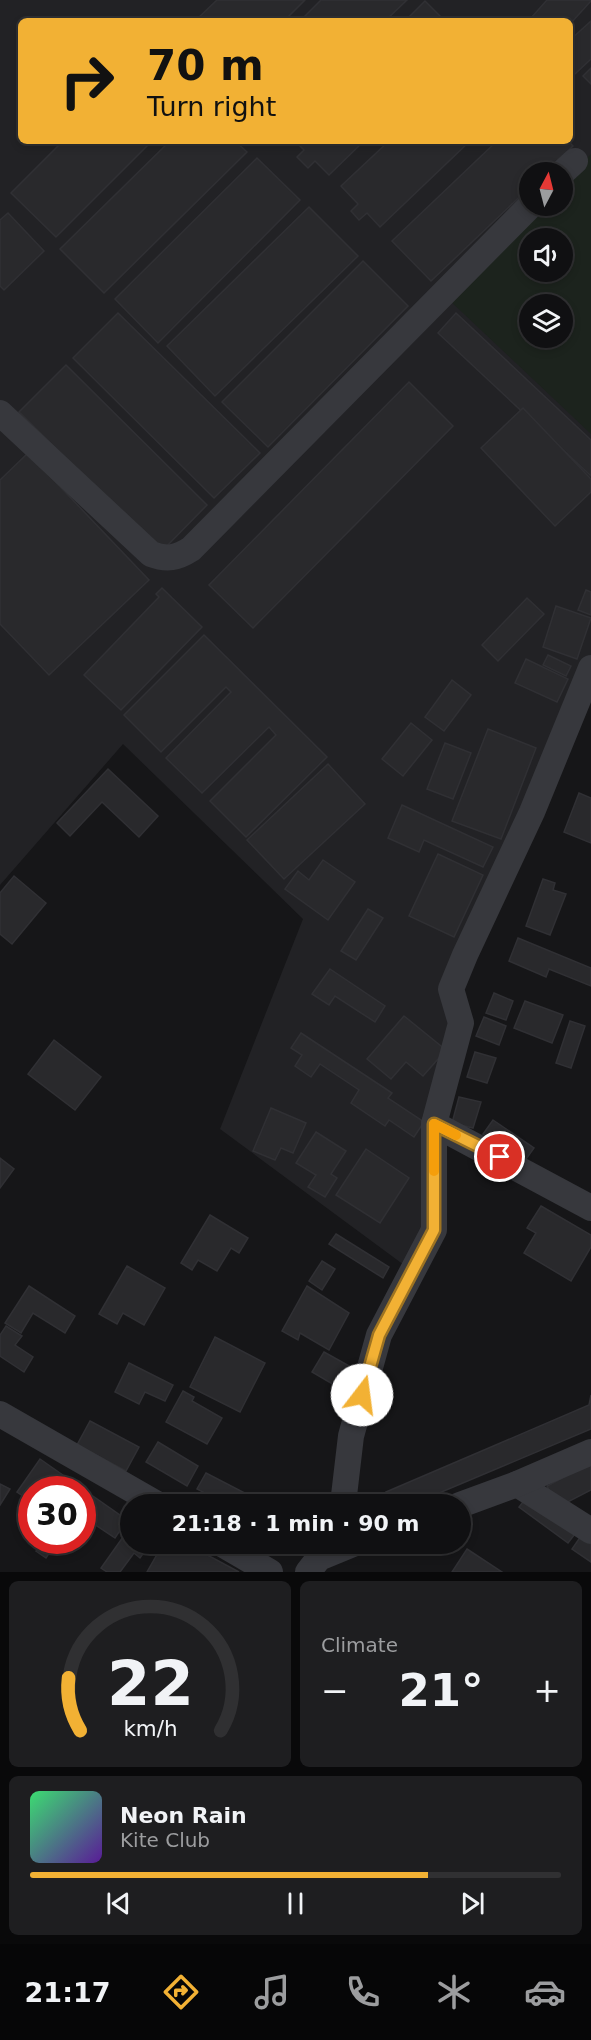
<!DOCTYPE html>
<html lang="en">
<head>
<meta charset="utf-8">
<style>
  :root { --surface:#101012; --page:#1e1e20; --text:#f1f3f6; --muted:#9c9d9f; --line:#303032; --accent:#f2b134 }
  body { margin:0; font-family:"DejaVu Sans",sans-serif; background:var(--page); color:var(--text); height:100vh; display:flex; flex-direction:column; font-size:22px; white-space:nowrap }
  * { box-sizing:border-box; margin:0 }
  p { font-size:20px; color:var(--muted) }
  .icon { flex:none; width:33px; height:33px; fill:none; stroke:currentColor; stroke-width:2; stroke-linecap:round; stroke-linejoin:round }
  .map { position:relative; height:1572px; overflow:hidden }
  .sheet { display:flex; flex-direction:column; gap:9px; padding:9px; background:#09090a; flex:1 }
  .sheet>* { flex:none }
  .top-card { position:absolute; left:18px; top:18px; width:555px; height:126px; border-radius:9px; box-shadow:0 3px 9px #0003,0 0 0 2px var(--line); background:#f2b134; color:#111; overflow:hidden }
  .needle { width:39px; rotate:7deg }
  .tools { position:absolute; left:519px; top:162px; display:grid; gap:12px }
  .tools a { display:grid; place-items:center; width:54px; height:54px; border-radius:50%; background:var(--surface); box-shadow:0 3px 9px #0003,0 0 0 2px var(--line); font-size:30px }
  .speed { position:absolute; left:18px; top:1476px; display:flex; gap:12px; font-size:30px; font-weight:700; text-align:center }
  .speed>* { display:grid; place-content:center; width:78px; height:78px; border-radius:50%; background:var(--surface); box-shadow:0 3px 9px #0003,0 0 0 2px var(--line); line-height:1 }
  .speed .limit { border:9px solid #d22; background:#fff; color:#111 }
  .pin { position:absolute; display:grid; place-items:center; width:51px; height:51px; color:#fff; margin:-26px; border:3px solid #fff; border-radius:50%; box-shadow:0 2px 6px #0007 }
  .me { position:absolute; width:66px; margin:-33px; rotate:15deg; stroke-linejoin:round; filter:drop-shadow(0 0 4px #0008) }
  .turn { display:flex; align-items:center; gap:21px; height:126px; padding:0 30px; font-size:27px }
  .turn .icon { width:78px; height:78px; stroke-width:2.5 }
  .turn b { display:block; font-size:42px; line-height:51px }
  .big { font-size:45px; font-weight:700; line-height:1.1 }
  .sheet .widget { flex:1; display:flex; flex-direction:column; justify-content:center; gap:9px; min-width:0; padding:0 21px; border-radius:9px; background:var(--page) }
  .sheet .dial { align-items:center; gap:0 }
  .dial svg { height:156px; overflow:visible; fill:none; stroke:var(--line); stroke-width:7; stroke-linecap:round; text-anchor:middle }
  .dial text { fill:var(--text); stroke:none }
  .song { display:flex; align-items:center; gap:18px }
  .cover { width:72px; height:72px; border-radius:9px; background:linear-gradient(135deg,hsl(140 70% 55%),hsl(270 70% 35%)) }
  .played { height:6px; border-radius:3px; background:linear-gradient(90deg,var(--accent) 75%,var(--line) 75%) }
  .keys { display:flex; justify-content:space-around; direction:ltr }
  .heat { display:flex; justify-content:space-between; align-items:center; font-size:33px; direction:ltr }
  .sheet .tiles { flex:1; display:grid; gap:9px; grid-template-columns:1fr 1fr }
  .widget:last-child { grid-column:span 2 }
  .trip { position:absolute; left:120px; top:1494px; width:351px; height:60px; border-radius:30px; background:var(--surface); box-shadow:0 3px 9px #0003,0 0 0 2px var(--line); font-weight:700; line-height:60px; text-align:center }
  .menu { display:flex; height:96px; justify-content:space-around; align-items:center; background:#060607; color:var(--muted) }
  .menu .icon { width:42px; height:42px }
  .menu .current { color:var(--accent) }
  .menu b { font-size:27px; color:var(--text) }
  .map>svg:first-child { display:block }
</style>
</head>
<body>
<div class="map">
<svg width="591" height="1572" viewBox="0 0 591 1572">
  <rect width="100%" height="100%" fill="#161618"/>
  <path fill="#222225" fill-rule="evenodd" d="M0 0H591V668L465 955 434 1230 404 1265 220 1129 303 919 123 744 0 885ZM21 21H570V141H21ZM530 172H562V206H530ZM530 238H562V272H530ZM530 304H562V338H530Z"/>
  <path fill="#1c231d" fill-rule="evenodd" d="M591 154V434L446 297 538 206H562L563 182ZM530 238H562V272H530ZM530 304H562V338H530Z"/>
  <g fill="#29292c" stroke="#303034" stroke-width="1.5">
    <path d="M217 0H305L284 21H195Z"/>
    <path d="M321 0H407L385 21H300Z"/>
    <path d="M547 0H591V1L570 24V21H533L530 19Z"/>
    <path d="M425 1 443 19 445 17 450 21H405Z"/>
    <path d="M591 21V59L575 74 570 68V40Z"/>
    <path d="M591 68V84L583 76Z"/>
    <path d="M63 141H152L56 237 11 193Z"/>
    <path d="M170 141H235L247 152 104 293 60 249Z"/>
    <path d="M295 141H364L329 175 315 161 308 168 297 157 304 150Z"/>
    <path d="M389 141H470L380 227 367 213 359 220 351 211 358 204 341 186Z"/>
    <path d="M497 141H568L573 146 545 172H530V187L431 281 392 241Z"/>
    <path d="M257 158 300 200 158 343 115 299Z"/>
    <path d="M309 207 358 256 215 396 167 346Z"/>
    <path d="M8 213 44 251 4 290 0 286V220Z"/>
    <path d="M363 261 408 306 268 447 222 402Z"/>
    <path d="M118 313 260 453 214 498 73 358Z"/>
    <path d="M456 313 591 440V476L438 333Z"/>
    <path d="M66 365 207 505 161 552 19 412Z"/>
    <path d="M409 382 453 426 253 628 209 585Z"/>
    <path d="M523 408 591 479V492L555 526 481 448Z"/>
    <path d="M28 453 149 580 49 675 0 624V480Z"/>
    <path d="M162 588 202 627 121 710 84 675 159 597 156 594Z"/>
    <path d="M586 590 591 592V615L578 610Z"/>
    <path d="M527 598 544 614 498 661 482 645Z"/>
    <path d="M556 606 591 618 577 659 543 647Z"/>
    <path d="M204 635 327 757 246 837 210 801 276 735 269 727 202 793 166 758 231 692 226 687 161 752 124 715Z"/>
    <path d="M548 655 571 666 566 676 543 665Z"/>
    <path d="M526 659 568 679 557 702 515 683Z"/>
    <path d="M452 680 471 695 444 731 425 717Z"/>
    <path d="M411 723 432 740 403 776 382 759Z"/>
    <path d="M488 729 536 748 501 839 452 821Z"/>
    <path d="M445 743 471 753 453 799 427 789Z"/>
    <path d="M328 764 365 804 284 879 247 840Z"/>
    <path d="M108 769 158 816 139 837 102 802 70 836 57 823Z"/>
    <path d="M579 793 591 798V843L564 832Z"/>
    <path d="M402 805 493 847 483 867 424 840 419 852 388 838Z"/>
    <path d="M438 854 483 875 454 937 409 916Z"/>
    <path d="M323 860 355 882 328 920 285 889 298 871 309 880Z"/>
    <path d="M14 876 46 903 12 944 0 934V893Z"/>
    <path d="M543 879 555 883 553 890 566 894 550 935 526 926Z"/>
    <path d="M368 909 383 918 356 960 341 951Z"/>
    <path d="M518 938 591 968V986L549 969 546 977 509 961Z"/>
    <path d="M330 969 385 1006 375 1022 335 996 329 1005 312 994Z"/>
    <path d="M494 993 513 1001 506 1020 486 1013Z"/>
    <path d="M525 1001 563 1015 552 1043 514 1028Z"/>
    <path d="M404 1016 446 1050 423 1076 406 1062 391 1079 367 1059Z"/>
    <path d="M484 1017 506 1026 499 1045 476 1036Z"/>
    <path d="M570 1021 585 1026 571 1068 556 1063Z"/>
    <path d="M301 1033 392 1093 388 1098 424 1122 414 1137 389 1120 385 1126 351 1103 359 1090 320 1064 311 1077 295 1066 302 1055 291 1048Z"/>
    <path d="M54 1040 101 1077 75 1110 28 1074Z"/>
    <path d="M475 1052 496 1058 487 1083 467 1077Z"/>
    <path d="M459 1097 481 1102 473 1128 452 1123Z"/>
    <path d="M271 1108 306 1123 293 1153 281 1148 275 1160 253 1151Z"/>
    <path d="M493 1120 534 1148 524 1162 483 1134Z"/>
    <path d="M316 1132 346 1151 331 1174 337 1178 325 1197 308 1187 316 1175 296 1163Z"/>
    <path d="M366 1149 409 1178 380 1223 336 1195Z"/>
    <path d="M0 1158 14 1169 0 1188Z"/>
    <path d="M541 1206 591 1235V1247L571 1281 524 1253 536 1233 527 1228Z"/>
    <path d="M210 1215 248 1238 239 1253 231 1248 217 1271 198 1260 192 1270 181 1263Z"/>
    <path d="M336 1234 389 1267 383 1278 329 1244Z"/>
    <path d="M322 1261 335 1269 322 1290 309 1281Z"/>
    <path d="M127 1266 165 1288 144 1325 123 1313 117 1324 99 1314Z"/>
    <path d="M29 1286 75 1316 65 1333 33 1313 21 1333 5 1323Z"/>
    <path d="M307 1286 349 1313 329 1350 300 1333 298 1340 282 1331Z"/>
    <path d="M6 1326 22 1336 15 1345 33 1357 24 1372 0 1356V1335Z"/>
    <path d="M215 1337 265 1363 240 1412 190 1387Z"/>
    <path d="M324 1352 353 1368 341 1389 312 1372Z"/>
    <path d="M129 1363 173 1385 165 1401 145 1392 139 1404 115 1392Z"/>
    <path d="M183 1391 194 1397 192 1401 222 1418 207 1444 166 1422Z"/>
    <path d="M591 1395V1429L413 1504H391L386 1492 589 1405Z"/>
    <path d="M90 1421 139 1447 126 1471 77 1445Z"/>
    <path d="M158 1442 198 1466 187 1486 146 1462Z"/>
    <path d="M40 1459 127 1520 115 1538 82 1516V1490H32V1502L17 1492Z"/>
    <path d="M591 1463V1490L558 1507 547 1486Z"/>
    <path d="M206 1473 266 1504H226L197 1489Z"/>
    <path d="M0 1484 10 1489 0 1505Z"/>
    <path d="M526 1498 575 1534 568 1543 519 1507Z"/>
    <path d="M130 1527V1544H150L140 1558 134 1553 120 1572H107L101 1568Z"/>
    <path d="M583 1533 591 1539V1562L572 1549Z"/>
    <path d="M43 1540H58L46 1558 36 1551Z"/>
    <path d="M163 1544H187L239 1572H147Z"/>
    <path d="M467 1549 502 1572H452Z"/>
  </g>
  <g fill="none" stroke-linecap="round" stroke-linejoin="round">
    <g stroke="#37383d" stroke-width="26">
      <path d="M562 173 575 161"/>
      <path d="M0 413 151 554C167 560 177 558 191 549L530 206"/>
      <path d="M434 1124 591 1208"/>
      <path d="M0 1414 157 1504"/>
      <path d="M517 1484 591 1531"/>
      <path d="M343 1504 351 1436 379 1335 434 1230V1124L461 1023 451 989 465 955 532 812 591 668"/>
      <path d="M460 1505 517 1484 591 1452"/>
      <path d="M222 1544 270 1572"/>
      <path d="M308 1572 319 1558 353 1544"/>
    </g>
  </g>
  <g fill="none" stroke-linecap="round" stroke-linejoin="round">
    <defs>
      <path id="route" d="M362 1395 379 1335 434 1230V1124L500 1157"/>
    </defs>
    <use href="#route" stroke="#9d7322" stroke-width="15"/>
    <use href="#route" stroke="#f2b134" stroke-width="10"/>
    <path stroke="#f59e0b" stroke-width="10" d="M434 1171V1124L456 1135"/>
  </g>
</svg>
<div class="tools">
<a><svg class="needle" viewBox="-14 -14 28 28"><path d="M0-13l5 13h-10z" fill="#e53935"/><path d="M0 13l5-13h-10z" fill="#9c9d9f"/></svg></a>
<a><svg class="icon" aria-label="sound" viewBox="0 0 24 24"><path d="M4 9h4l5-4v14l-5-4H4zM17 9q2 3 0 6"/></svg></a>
<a><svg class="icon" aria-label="layers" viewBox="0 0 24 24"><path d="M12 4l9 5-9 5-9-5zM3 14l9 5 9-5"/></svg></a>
</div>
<div class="speed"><div class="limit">30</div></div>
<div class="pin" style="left:500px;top:1157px;background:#d93025"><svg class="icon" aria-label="arrive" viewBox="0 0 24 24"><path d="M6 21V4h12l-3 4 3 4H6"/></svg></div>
<svg class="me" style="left:362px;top:1395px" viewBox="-20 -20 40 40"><circle r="19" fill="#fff"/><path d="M0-13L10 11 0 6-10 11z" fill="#f2b134"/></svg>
<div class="trip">21:18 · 1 min · 90 m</div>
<div class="top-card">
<div class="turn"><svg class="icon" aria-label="right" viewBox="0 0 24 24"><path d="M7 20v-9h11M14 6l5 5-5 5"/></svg><div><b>70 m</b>Turn right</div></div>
</div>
</div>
<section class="sheet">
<div class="tiles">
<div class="widget dial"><svg viewBox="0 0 100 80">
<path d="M14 69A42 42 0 1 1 86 69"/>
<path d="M14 69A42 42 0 0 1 8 42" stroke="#f2b134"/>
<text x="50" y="56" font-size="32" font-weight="700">22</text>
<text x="50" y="72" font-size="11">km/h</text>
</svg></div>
<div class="widget"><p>Climate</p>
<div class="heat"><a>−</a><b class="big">21°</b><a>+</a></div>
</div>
<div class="widget">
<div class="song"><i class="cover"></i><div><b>Neon Rain</b><p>Kite Club</p></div></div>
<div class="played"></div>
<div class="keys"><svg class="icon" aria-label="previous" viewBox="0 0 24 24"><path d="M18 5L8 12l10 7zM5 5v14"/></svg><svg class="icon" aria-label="pause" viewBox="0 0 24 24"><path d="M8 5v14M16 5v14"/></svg><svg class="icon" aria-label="next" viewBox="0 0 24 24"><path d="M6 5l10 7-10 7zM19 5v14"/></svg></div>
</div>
</div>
</section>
<nav class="menu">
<b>21:17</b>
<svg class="icon current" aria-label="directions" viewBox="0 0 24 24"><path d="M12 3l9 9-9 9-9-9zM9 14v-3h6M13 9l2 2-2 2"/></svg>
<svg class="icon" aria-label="music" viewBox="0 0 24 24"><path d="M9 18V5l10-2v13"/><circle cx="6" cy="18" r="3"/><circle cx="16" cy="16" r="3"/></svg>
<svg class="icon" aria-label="phone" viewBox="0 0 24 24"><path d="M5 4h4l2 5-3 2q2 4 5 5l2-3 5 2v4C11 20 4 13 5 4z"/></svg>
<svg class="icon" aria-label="climate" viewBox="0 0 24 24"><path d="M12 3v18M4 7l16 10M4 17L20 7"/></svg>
<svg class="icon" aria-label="car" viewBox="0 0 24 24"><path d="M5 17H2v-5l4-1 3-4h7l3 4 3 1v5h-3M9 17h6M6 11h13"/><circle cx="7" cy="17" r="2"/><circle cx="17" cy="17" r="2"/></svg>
</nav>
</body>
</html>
